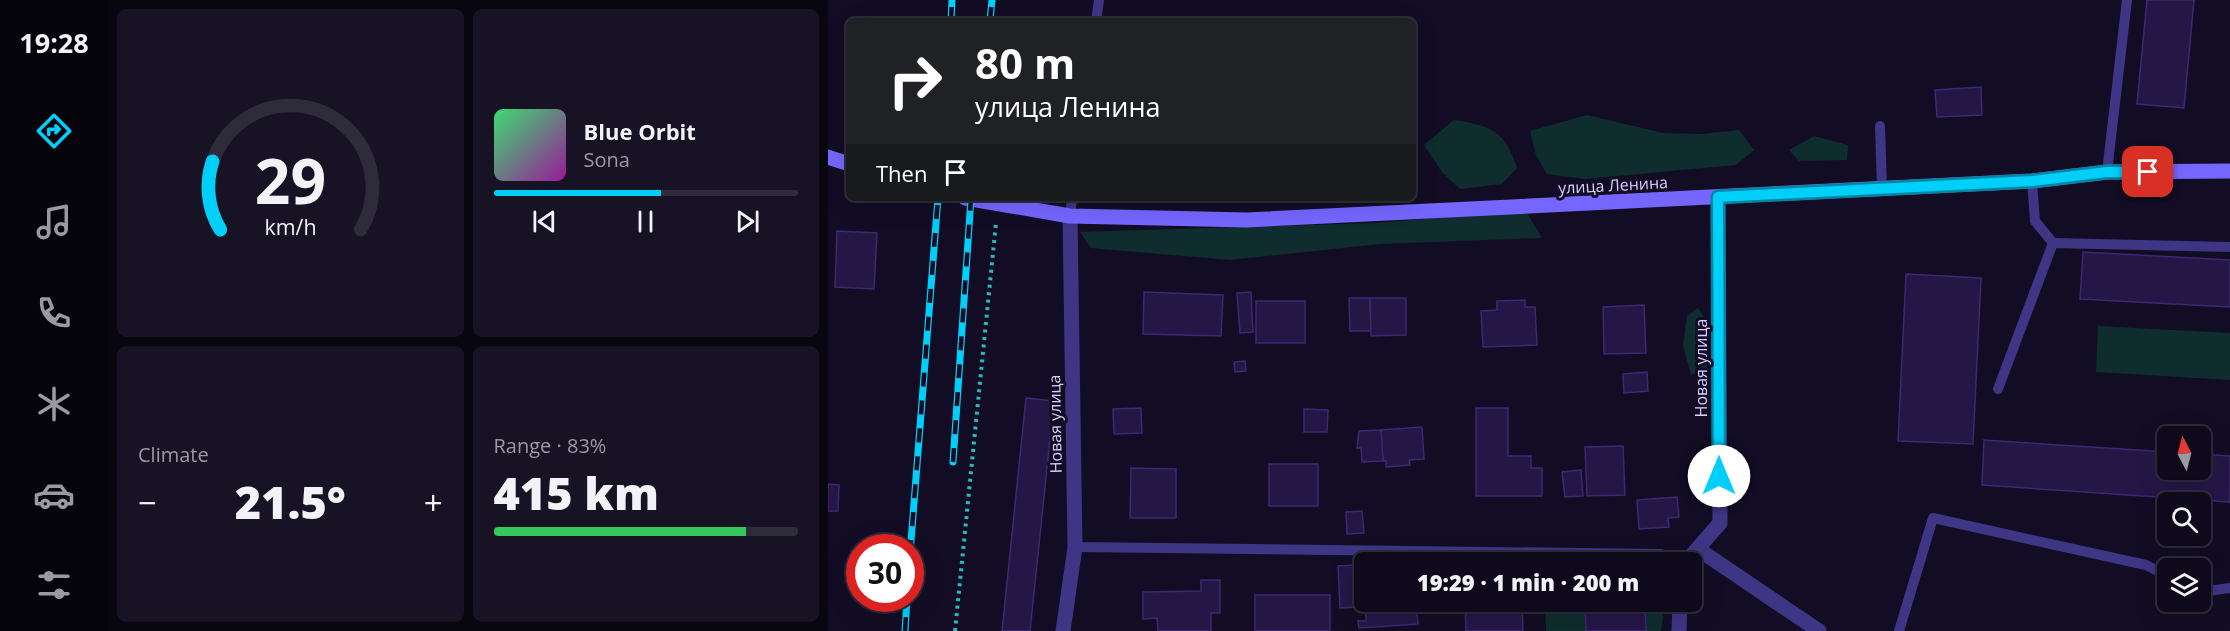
<!DOCTYPE html>
<html lang="en">
<head>
<meta charset="utf-8">
<style>
  :root { --surface:#0e0a1b; --page:#171324; --text:#f1f3f6; --muted:#9b9aa3; --line:#2e2b3a; --accent:#00cffa }
  body { margin:0; font-family:"Open Sans",sans-serif; background:var(--page); color:var(--text); height:100vh; display:flex; flex-direction:column; font-size:22px; white-space:nowrap }
  * { box-sizing:border-box; margin:0 }
  p { font-size:20px; color:var(--muted) }
  .icon { flex:none; width:33px; height:33px; fill:none; stroke:currentColor; stroke-width:2; stroke-linecap:round; stroke-linejoin:round }
  .map { position:relative; flex:1; overflow:hidden }
  .details { display:flex; flex-direction:column; gap:9px; padding:9px; background:#08060f; width:720px }
  .details>* { flex:none }
  .hud { position:absolute; left:18px; top:18px; width:570px; height:183px; border-radius:9px; box-shadow:0 6px 24px #0002,0 0 0 2px var(--line); background:#202124; color:#fff; overflow:hidden }
  .needle { width:39px; rotate:353deg }
  .controls { position:absolute; left:1329px; top:426px; display:grid; gap:12px }
  .controls a { display:grid; place-items:center; width:54px; height:54px; border-radius:9px; background:var(--surface); box-shadow:0 6px 24px #0002,0 0 0 2px var(--line); font-size:30px }
  .speed { position:absolute; left:18px; top:534px; display:flex; gap:12px; font-size:30px; font-weight:700; text-align:center }
  .speed>* { display:grid; place-content:center; width:78px; height:78px; border-radius:50%; background:var(--surface); box-shadow:0 6px 24px #0002,0 0 0 2px var(--line); line-height:1 }
  .speed .limit { border:9px solid #d22; background:#fff; color:#111 }
  .pin { position:absolute; display:grid; place-items:center; width:51px; height:51px; color:#fff; margin:-26px; border-radius:12px; box-shadow:0 3px 9px #0006 }
  .me { position:absolute; width:66px; margin:-33px; rotate:0deg; stroke-linejoin:round; filter:drop-shadow(0 0 4px #0008) }
  .turn { display:flex; align-items:center; gap:21px; height:126px; padding:0 30px; font-size:27px }
  .turn .icon { width:78px; height:78px; stroke-width:2.5 }
  .turn b { display:block; font-size:42px; line-height:51px }
  .then { display:flex; align-items:center; height:57px; padding:0 30px; background:#0003; gap:12px; font-size:22px }
  .big { font-size:45px; font-weight:800; line-height:1.1 }
  .details .tile { flex:1; display:flex; flex-direction:column; justify-content:center; gap:9px; min-width:0; padding:0 21px; border-radius:9px; background:var(--page) }
  .details .dial { align-items:center; gap:0 }
  .dial svg { height:156px; overflow:visible; fill:none; stroke:var(--line); stroke-width:7; stroke-linecap:round; text-anchor:middle }
  .dial text { fill:var(--text); stroke:none }
  .song { display:flex; align-items:center; gap:18px }
  .cover { width:72px; height:72px; border-radius:9px; background:linear-gradient(135deg,hsl(140 70% 55%),hsl(300 70% 35%)) }
  .played { height:6px; border-radius:3px; background:linear-gradient(90deg,var(--accent) 55%,var(--line) 55%) }
  .keys { display:flex; justify-content:space-around; direction:ltr }
  .heat { display:flex; justify-content:space-between; align-items:center; font-size:33px; direction:ltr }
  .charge { height:9px; border-radius:4px; background:linear-gradient(90deg,#34c759 83%,var(--line) 0) }
  .details .tiles { flex:1; display:grid; gap:9px; grid-template-columns:repeat(2,1fr) }
  .trip { position:absolute; left:526px; top:552px; width:348px; height:60px; border-radius:9px; background:var(--surface); box-shadow:0 6px 24px #0002,0 0 0 2px var(--line); font-weight:800; line-height:60px; text-align:center }
  main { display:flex; flex:1; min-height:0 }
  .menu { display:flex; flex-direction:column; width:108px; justify-content:space-around; align-items:center; background:#06040b; color:var(--muted) }
  .menu .icon { width:42px; height:42px }
  .menu .current { color:var(--accent) }
  .menu b { font-size:27px; color:var(--text) }
  .map>svg:first-child { display:block }
</style>
</head>
<body>
<main>
<nav class="menu">
<b>19:28</b>
<svg class="icon current" aria-label="directions" viewBox="0 0 24 24"><path d="M12 3l9 9-9 9-9-9zM9 14v-3h6M13 9l2 2-2 2"/></svg>
<svg class="icon" aria-label="music" viewBox="0 0 24 24"><path d="M9 18V5l10-2v13"/><circle cx="6" cy="18" r="3"/><circle cx="16" cy="16" r="3"/></svg>
<svg class="icon" aria-label="phone" viewBox="0 0 24 24"><path d="M5 4h4l2 5-3 2q2 4 5 5l2-3 5 2v4C11 20 4 13 5 4z"/></svg>
<svg class="icon" aria-label="climate" viewBox="0 0 24 24"><path d="M12 3v18M4 7l16 10M4 17L20 7"/></svg>
<svg class="icon" aria-label="car" viewBox="0 0 24 24"><path d="M5 17H2v-5l4-1 3-4h7l3 4 3 1v5h-3M9 17h6M6 11h13"/><circle cx="7" cy="17" r="2"/><circle cx="17" cy="17" r="2"/></svg>
<svg class="icon" aria-label="filters" viewBox="0 0 24 24"><path d="M4 7h16M4 17h16"/><circle cx="9" cy="7" r="2"/><circle cx="15" cy="17" r="2"/></svg>
</nav>
<section class="details">
<div class="tiles">
<div class="tile dial"><svg viewBox="0 0 100 80">
<path d="M14 69A42 42 0 1 1 86 69"/>
<path d="M14 69A42 42 0 0 1 10 34" stroke="#00cffa"/>
<text x="50" y="56" font-size="32" font-weight="700">29</text>
<text x="50" y="72" font-size="11">km/h</text>
</svg></div>
<div class="tile">
<div class="song"><i class="cover"></i><div><b>Blue Orbit</b><p>Sona</p></div></div>
<div class="played"></div>
<div class="keys"><svg class="icon" aria-label="previous" viewBox="0 0 24 24"><path d="M18 5L8 12l10 7zM5 5v14"/></svg><svg class="icon" aria-label="pause" viewBox="0 0 24 24"><path d="M8 5v14M16 5v14"/></svg><svg class="icon" aria-label="next" viewBox="0 0 24 24"><path d="M6 5l10 7-10 7zM19 5v14"/></svg></div>
</div>
<div class="tile"><p>Climate</p>
<div class="heat"><a>−</a><b class="big">21.5°</b><a>+</a></div>
</div>
<div class="tile"><p>Range · 83%</p><b class="big">415 km</b><div class="charge"></div></div>
</div>
</section>
<div class="map">
<svg width="1402" height="631" viewBox="0 0 1402 631">
  <rect width="100%" height="100%" fill="#120d24"/>
  <g fill="#0f2d2e">
    <path d="M759 115 835 133 873 134 911 130 926 150 908 165 757 179 719 174 708 155 702 131Z"/>
    <path d="M626 120C664 126 676 130 689 168L674 184 632 189 614 172 596 145Z"/>
    <path d="M986 136 1020 145 1019 160 971 161 961 150Z"/>
    <path d="M698 211 714 238 552 244 402 260 263 248 252 232 546 223Z"/>
    <path d="M870 308 882 326 879 367 863 375 855 345 859 316Z"/>
    <path d="M1270 326 1402 333V380L1268 372Z"/>
    <path d="M717 602H837L833 631H718Z"/>
  </g>
  <g fill="#241746" stroke="#3c2873" stroke-width="1.5">
    <path d="M1319 0H1366L1356 108 1309 104Z"/>
    <path d="M1153 87 1154 115 1109 117 1107 90Z"/>
    <path d="M9 231 49 233 46 289 7 287Z"/>
    <path d="M1255 252 1402 260V307L1252 299Z"/>
    <path d="M1078 274 1153 278 1145 444 1070 441Z"/>
    <path d="M316 292 395 295 393 336 315 334Z"/>
    <path d="M423 292 425 332 412 333 409 293Z"/>
    <path d="M521 298H542L543 331H522Z"/>
    <path d="M542 298H578V335L543 336Z"/>
    <path d="M697 300V307H707L709 345 655 347 653 311 669 310V301Z"/>
    <rect x="428" y="301" width="49" height="42"/>
    <path d="M816 305 818 353 776 354 775 307Z"/>
    <path d="M417 361 418 371 407 372 406 362Z"/>
    <path d="M819 372 820 391 796 393 795 374Z"/>
    <path d="M198 398 226 401 202 631H174Z"/>
    <path d="M313 408 314 433 286 434 285 409Z"/>
    <path d="M648 408H680V456H703V468H714V496H648Z"/>
    <path d="M476 409 500 410 499 432H476Z"/>
    <path d="M594 427 596 459 581 460 582 465 558 467V461H555L553 430Z"/>
    <path d="M553 430 555 461 534 462 533 448H529L531 431Z"/>
    <path d="M1156 440 1340 452V470H1372V454L1402 456V502L1154 485Z"/>
    <path d="M795 446 797 495 759 496 757 447Z"/>
    <rect x="441" y="464" width="49" height="42"/>
    <path d="M303 468 348 469V518H302Z"/>
    <path d="M753 470 755 496 737 497 734 472Z"/>
    <path d="M0 484 11 485 10 511H0Z"/>
    <path d="M849 497 851 517 840 518 841 527 811 529 809 500Z"/>
    <path d="M534 511 536 533 519 534 518 512Z"/>
    <path d="M529 565 531 607 512 608 510 566Z"/>
    <path d="M373 580H392V613H383V631H330L329 618 315 619V592L373 591Z"/>
    <rect x="427" y="595" width="75" height="36"/>
    <path d="M537 602H588L590 624 531 628 530 621H538Z"/>
    <path d="M637 602H694L695 631H638Z"/>
    <path d="M757 602H817L818 631H758Z"/>
  </g>
  <g fill="none" stroke-linecap="round" stroke-linejoin="round">
    <path stroke="#27b9bb" stroke-width="4" stroke-dasharray="3 4.5" stroke-linecap="butt" d="M127 631 168 223"/>
    <g stroke="#3e3585" stroke-width="10">
      <path d="M268 21 271 0"/>
      <path d="M1052 126 1054 189"/>
      <path d="M1279 172 1299 0"/>
      <path d="M1204 181 1207 221 1225 243"/>
      <path d="M242 216 244 198"/>
      <path d="M1170 389 1225 243 1402 247"/>
      <path d="M247 547 833 554 844 562"/>
      <path d="M1372 592 1402 588"/>
      <path d="M1071 631 1105 518 1318 565 1340 576"/>
    </g>
    <g stroke="#3e3585" stroke-width="15">
      <path d="M870 549 991 631"/>
      <path d="M858 562 892 523 890 197"/>
      <path d="M235 631 247 547 242 216"/>
      <path d="M851 631 852 602"/>
    </g>
    <g stroke="#7566ff" stroke-width="15">
      <path d="M0 157 21 164"/>
      <path d="M137 198 242 216 419 220 1204 181 1279 172 1402 171"/>
    </g>
    <defs>
      <g id="rail">
        <path d="M123 21 124 0"/>
        <path d="M162 21 164 0"/>
        <path d="M125 462 143 198"/>
        <path d="M82 554 110 198"/>
        <path d="M77 631 79 598"/>
      </g>
    </defs>
    <use href="#rail" stroke="#00cffa" stroke-width="7"/>
    <use href="#rail" stroke="#120d24" stroke-width="4.5" stroke-dasharray="14" stroke-linecap="butt"/>
  </g>
  <g fill="none" stroke-linecap="round" stroke-linejoin="round">
    <defs>
      <path id="route" d="M891 476 890 197 1204 181 1279 172H1320"/>
    </defs>
    <use href="#route" stroke="#0087a2" stroke-width="15"/>
    <use href="#route" stroke="#00cffa" stroke-width="10"/>
  </g>
  <g text-anchor="middle" dominant-baseline="central" stroke-width="6" stroke-linejoin="round" paint-order="stroke">
    <g font-size="16" fill="#d8cfff" stroke="#120d24">
      <text transform="translate(785 185) rotate(-3)">улица Ленина</text>
      <text transform="translate(873 368) rotate(-90)">Новая улица</text>
      <text transform="translate(227 424) rotate(-91)">Новая улица</text>
    </g>
  </g>
</svg>
<div class="controls">
<a><svg class="needle" viewBox="-14 -14 28 28"><path d="M0-13l5 13h-10z" fill="#e53935"/><path d="M0 13l5-13h-10z" fill="#9b9aa3"/></svg></a>
<a><svg class="icon" aria-label="search" viewBox="0 0 24 24"><circle cx="10" cy="10" r="6"/><path d="M15 15l6 6"/></svg></a>
<a><svg class="icon" aria-label="layers" viewBox="0 0 24 24"><path d="M12 4l9 5-9 5-9-5zM3 14l9 5 9-5"/></svg></a>
</div>
<div class="speed"><div class="limit">30</div></div>
<div class="pin" style="left:1320px;top:172px;background:#d93025"><svg class="icon" aria-label="arrive" viewBox="0 0 24 24"><path d="M6 21V4h12l-3 4 3 4H6"/></svg></div>
<svg class="me" style="left:891px;top:476px" viewBox="-20 -20 40 40"><circle r="19" fill="#fff"/><path d="M0-13L10 11 0 6-10 11z" fill="#00cffa"/></svg>
<div class="trip">19:29 · 1 min · 200 m</div>
<div class="hud">
<div class="turn"><svg class="icon" aria-label="right" viewBox="0 0 24 24"><path d="M7 20v-9h11M14 6l5 5-5 5"/></svg><div><b>80 m</b>улица Ленина</div></div>
<div class="then">Then<svg class="icon" aria-label="arrive" viewBox="0 0 24 24"><path d="M6 21V4h12l-3 4 3 4H6"/></svg></div>
</div>
</div>
</main>
</body>
</html>
